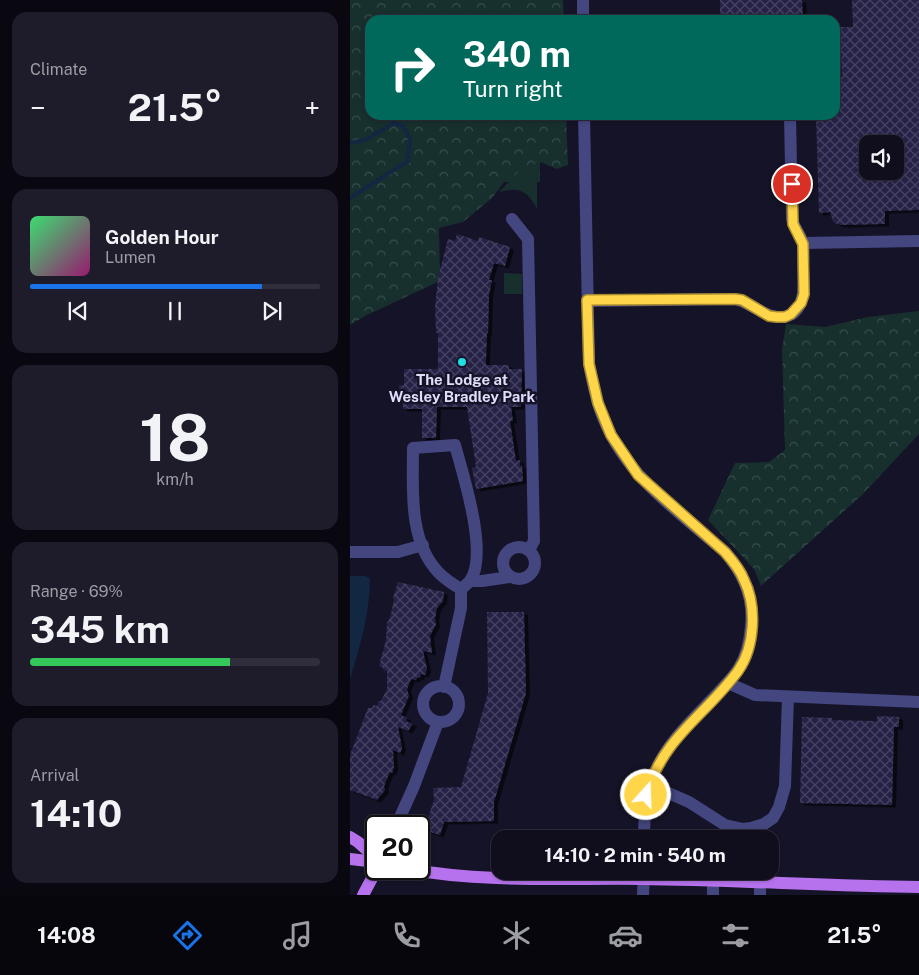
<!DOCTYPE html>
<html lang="en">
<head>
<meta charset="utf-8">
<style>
  :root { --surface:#100e1d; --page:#1e1c2a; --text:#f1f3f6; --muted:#9c9ca4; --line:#302e3b; --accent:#1a73e8 }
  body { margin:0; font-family:"Public Sans",sans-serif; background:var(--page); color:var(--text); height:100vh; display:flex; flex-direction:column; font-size:19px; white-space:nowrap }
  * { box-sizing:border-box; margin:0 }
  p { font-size:16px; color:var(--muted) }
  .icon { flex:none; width:28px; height:28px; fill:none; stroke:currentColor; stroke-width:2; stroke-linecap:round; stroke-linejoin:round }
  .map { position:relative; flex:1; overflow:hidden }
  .details { display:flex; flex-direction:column; gap:12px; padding:12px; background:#090810; width:350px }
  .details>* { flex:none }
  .hud { position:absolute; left:15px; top:15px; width:475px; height:105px; border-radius:15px; box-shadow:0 1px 4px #0004,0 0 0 1px var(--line); background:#00695c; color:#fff; overflow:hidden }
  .controls { position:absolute; left:509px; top:135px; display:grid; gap:10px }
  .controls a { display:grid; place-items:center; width:45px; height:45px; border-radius:10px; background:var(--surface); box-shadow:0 1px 4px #0004,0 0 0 1px var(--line); font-size:25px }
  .speed { position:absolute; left:15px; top:815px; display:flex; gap:10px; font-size:25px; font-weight:700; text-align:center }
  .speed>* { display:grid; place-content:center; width:65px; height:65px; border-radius:50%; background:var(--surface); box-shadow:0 1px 4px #0004,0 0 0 1px var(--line); line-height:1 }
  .speed .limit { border:2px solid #111; border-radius:8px; background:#fff; color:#111 }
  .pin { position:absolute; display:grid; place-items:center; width:42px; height:42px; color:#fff; margin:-21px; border:2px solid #fff; border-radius:50%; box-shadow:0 1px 5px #0007 }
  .me { position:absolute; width:55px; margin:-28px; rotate:20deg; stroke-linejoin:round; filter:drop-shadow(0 0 4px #0008) }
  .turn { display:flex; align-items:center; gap:18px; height:105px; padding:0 15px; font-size:22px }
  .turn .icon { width:65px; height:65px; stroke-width:2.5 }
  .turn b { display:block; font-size:35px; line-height:42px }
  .big { font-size:38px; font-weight:700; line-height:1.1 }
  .details .tile { flex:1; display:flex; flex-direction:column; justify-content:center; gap:8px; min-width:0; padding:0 18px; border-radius:15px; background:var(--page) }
  .details .dial { align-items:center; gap:0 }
  .dial b { font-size:65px; line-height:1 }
  .song { display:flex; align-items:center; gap:15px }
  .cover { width:60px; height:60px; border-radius:8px; background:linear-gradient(135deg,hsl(140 70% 55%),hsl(320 70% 35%)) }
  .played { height:5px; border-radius:2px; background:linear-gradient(90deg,var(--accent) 80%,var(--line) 80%) }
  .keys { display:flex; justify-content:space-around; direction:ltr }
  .heat { display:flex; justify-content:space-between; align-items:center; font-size:28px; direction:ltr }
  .charge { height:8px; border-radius:4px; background:linear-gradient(90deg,#34c759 69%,var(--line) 0) }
  .trip { position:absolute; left:141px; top:830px; width:288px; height:50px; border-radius:15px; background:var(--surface); box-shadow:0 1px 4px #0004,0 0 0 1px var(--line); font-weight:700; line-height:50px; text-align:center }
  .dock { display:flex; height:80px; justify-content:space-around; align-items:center; background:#06060c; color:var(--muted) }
  .dock .icon { width:35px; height:35px }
  .dock .active { color:var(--accent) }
  .dock b { font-size:22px; color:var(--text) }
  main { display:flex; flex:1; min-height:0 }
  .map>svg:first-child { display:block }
</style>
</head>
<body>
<main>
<section class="details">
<div class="tile"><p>Climate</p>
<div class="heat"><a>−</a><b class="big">21.5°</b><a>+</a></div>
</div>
<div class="tile">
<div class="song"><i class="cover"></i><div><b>Golden Hour</b><p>Lumen</p></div></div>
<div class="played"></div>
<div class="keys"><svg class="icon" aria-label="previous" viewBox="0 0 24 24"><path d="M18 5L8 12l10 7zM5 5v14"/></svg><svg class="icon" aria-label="pause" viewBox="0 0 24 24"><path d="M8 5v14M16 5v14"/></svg><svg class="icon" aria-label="next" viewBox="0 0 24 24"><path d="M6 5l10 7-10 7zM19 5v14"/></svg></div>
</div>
<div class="tile dial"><b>18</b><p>km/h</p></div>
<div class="tile"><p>Range · 69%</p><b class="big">345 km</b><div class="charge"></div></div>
<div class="tile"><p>Arrival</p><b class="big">14:10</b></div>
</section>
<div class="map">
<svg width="569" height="895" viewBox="0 0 569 895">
  <defs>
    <pattern id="forest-crowns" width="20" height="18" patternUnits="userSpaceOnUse" patternTransform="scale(1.25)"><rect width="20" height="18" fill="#17302d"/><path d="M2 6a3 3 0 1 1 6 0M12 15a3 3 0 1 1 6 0" fill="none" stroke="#384e4c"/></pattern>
    <pattern id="building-cross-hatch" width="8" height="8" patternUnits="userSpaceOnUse" patternTransform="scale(1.25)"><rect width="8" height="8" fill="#262246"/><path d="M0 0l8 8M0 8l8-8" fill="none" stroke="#454262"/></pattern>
    <filter id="shadow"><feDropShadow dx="4" dy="2.5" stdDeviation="0" flood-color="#0009"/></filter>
  </defs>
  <rect width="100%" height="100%" fill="#151327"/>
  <g fill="url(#forest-crowns)">
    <path d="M0 0H213L214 20H20V115H216L218 165 207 169 190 162V182H154L142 198 113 222 89 228 90 281 15 316 0 325Z"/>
    <path d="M569 311V434L512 495 411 586 404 569 358 520 385 463 419 462 435 450 432 349 436 324 475 327 518 317Z"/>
  </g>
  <g fill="#17302d">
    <path d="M187 164V209C177 190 169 187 149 192L173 167Z"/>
    <path d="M154 273 172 274V294H154Z"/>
  </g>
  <path fill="#122742" d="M0 576H15L20 578C20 613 10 646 0 679Z"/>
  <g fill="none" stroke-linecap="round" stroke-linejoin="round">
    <path stroke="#122742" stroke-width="4" d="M0 143 15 140 44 123 53 126 60 139 58 161 0 198"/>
  </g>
  <g fill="url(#building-cross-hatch)" fill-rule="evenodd" filter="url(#shadow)">
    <path d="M370 0H452L453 17 370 19Z"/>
    <path d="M502 0H569V210L535 211V224L490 225 483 222 480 212 469 213 466 115H485V77H492L490 27H503ZM518 144H545V171H518Z"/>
    <path d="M107 234 128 241 129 237 160 247 155 266 144 263 139 280H142L139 295 138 333H137L136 359V365H159V369H172L171 407H161L163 421H160L166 461 170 460V466L172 465 173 481 126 489 122 468 126 467 117 407H87L86 438H72V409H53V399H50L49 385H54V369H88V333H86L85 307 88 278 98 239 105 241Z"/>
    <path d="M48 582 94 592 93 601 87 608 85 618 86 624 80 636 82 653 73 651 77 669 75 675 71 674 70 678 67 677 66 680 61 679 57 689 59 696 51 715 57 718 56 721 63 724 58 731 48 727 52 748 50 753 43 750 44 768 42 773 40 772 34 786 35 790 27 800 0 790V755L18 708H22L23 705 27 706 29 701H31L37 689V671L33 670V668L29 666 36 640 37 623 40 618 44 600 43 598Z"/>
    <path d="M137 612H174L176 693 144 802V821L94 822 90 835 74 830 84 800 83 788 111 787 138 693Z"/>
    <path d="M527 716 549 717V727H544L542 805 450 803 452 717 482 718V720L527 721Z"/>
  </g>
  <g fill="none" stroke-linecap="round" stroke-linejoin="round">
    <g stroke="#444680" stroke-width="12">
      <path d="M233 20V0"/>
      <path d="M234 115 239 364C243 383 246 403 254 420 277 477 330 513 375 552 393 573 404 596 401 625 400 640 397 655 389 668 383 678 374 686 367 694 348 714 326 734 312 758 297 783 294 810 294 839"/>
      <path d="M162 219 178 239 184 541 179 550"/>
      <path d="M453 243 569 241"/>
      <path d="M237 301 385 299C401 302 412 316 427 317 457 319 454 286 453 267 453 260 454 251 453 244 451 235 444 228 442 219L440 115"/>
      <circle cx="169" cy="563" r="16"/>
      <path d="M0 552H48L73 545"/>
      <path d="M120 581H132L159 577"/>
      <path d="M378 683 405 695 569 702"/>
      <circle cx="91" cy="704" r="18"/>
      <path d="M94 687 111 608V589C114 587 117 584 120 581 139 554 113 475 105 445L63 448C63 489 58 541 89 573 96 580 104 585 111 589"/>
      <path d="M300 785 339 802 375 825 393 829 401 828 414 824 423 818 429 807 435 786 438 697"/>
      <path d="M46 826 64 786 88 722"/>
      <path d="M410 883V895"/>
      <path d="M293 895 294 871"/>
      <path d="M363 895V881"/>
    </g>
    <g stroke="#b672ed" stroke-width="12">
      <path d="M0 837 8 842 26 858"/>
      <path d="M0 859 26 862"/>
      <path d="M58 869C135 883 214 878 292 879 385 880 477 886 569 887"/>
      <path d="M13 895 27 869"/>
    </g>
  </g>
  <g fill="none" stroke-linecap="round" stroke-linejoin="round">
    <defs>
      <path id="route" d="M296 795C314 736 354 717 388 671 405 647 407 606 394 580 390 569 382 560 375 552L288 475 261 435 248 403 239 364 237 300 385 299 392 300 419 316 427 317H435L441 314 451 303 454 294 453 244 443 224 442 184"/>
    </defs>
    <use href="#route" stroke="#a68a30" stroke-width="12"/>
    <use href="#route" stroke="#ffd54a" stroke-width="9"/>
  </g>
  <circle fill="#21dee3" stroke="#151327" stroke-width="2" cx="112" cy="362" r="5"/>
  <g text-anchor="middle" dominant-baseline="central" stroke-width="5" stroke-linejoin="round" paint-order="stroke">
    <g font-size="15" font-weight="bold" fill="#deddfb" stroke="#151327">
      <text x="112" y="379">The Lodge at<tspan x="112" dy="17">Wesley Bradley Park</tspan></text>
    </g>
  </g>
</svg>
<div class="controls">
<a><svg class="icon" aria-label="sound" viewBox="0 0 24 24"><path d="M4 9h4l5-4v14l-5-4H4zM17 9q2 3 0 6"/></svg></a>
</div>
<div class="speed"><div class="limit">20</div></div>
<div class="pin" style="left:442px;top:184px;background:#d93025"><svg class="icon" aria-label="arrive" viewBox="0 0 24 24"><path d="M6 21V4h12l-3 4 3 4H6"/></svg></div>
<svg class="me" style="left:296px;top:795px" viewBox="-20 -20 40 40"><circle r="17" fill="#ffd54a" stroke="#fff" stroke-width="3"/><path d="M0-11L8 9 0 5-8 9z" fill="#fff"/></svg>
<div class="trip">14:10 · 2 min · 540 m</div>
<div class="hud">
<div class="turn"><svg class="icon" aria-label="right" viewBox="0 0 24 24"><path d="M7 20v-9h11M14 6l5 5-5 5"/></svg><div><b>340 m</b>Turn right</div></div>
</div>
</div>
</main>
<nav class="dock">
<b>14:08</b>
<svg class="icon active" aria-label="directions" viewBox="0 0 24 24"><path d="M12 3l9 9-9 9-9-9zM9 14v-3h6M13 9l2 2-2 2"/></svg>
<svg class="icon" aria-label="music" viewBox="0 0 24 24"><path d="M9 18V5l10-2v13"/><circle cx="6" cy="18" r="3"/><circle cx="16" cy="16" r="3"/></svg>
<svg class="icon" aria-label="phone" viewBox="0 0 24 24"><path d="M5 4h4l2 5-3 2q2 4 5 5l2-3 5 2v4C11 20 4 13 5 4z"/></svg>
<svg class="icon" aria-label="climate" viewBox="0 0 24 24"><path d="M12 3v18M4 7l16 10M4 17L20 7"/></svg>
<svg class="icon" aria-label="car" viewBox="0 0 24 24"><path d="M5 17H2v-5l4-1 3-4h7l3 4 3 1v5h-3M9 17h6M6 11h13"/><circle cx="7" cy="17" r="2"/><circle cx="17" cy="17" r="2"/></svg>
<svg class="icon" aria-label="filters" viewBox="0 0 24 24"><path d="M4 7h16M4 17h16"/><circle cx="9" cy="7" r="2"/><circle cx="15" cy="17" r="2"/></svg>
<b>21.5°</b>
</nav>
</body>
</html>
